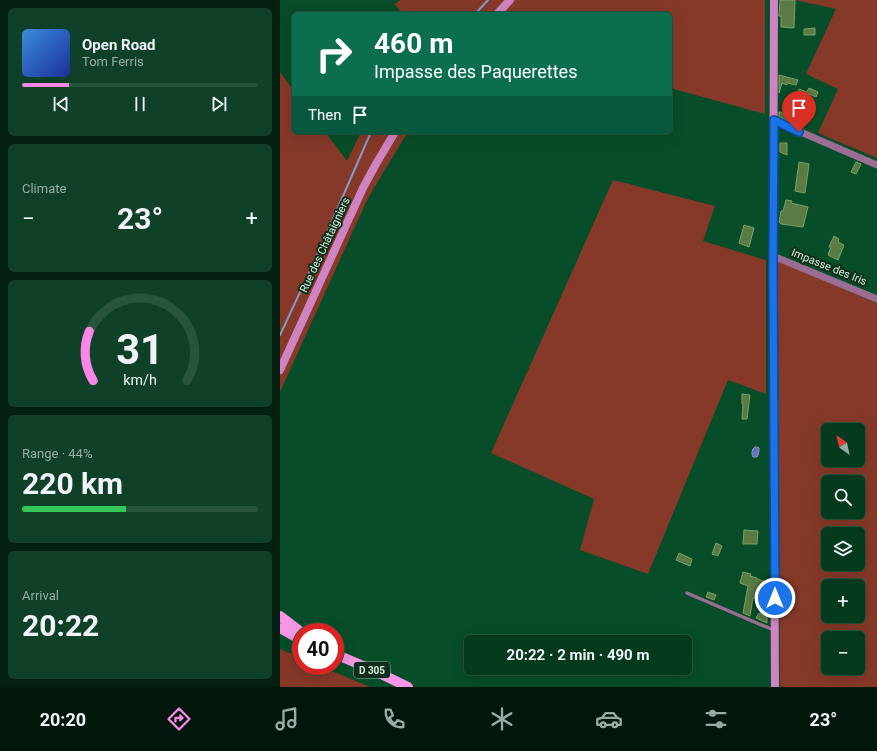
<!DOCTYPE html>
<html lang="en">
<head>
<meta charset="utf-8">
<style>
  :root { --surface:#053a1f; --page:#0e4128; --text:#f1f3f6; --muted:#97ada4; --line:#26543d; --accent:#fa87e7 }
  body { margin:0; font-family:Roboto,sans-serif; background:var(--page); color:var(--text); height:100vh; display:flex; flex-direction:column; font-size:15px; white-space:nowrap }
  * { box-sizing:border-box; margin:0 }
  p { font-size:13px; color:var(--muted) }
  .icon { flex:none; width:22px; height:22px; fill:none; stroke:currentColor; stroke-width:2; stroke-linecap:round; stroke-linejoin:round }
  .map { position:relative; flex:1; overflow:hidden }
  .panel { display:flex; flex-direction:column; gap:8px; padding:8px; background:#032011; width:280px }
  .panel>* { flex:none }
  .hud { position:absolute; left:12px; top:12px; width:380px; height:122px; border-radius:6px; box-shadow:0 4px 16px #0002,0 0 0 1px var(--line); background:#0b6e4f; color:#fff; overflow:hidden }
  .needle { width:26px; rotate:326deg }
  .controls { position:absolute; left:541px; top:423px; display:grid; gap:8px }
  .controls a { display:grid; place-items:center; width:44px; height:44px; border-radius:6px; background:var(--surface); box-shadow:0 4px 16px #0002,0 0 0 1px var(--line); font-size:20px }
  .speed { position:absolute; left:12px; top:623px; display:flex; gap:8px; font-size:20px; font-weight:700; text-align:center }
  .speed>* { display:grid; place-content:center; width:52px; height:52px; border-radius:50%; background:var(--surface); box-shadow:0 4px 16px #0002,0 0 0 1px var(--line); line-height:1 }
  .speed .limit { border:6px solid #d22; background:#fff; color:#111 }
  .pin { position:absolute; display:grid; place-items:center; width:34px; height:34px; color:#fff; margin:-41px -17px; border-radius:50% 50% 50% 0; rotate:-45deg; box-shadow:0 0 4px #0007 }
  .pin .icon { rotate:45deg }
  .me { position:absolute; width:44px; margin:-22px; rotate:0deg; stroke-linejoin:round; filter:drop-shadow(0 0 3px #0008) }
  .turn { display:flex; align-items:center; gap:14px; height:84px; padding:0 16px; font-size:18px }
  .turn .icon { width:52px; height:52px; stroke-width:2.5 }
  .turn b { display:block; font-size:28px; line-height:34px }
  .then { display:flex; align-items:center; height:38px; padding:0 16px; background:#0003; gap:8px; font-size:15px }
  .big { font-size:30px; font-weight:700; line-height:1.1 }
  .panel .card { flex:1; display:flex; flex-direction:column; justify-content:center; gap:6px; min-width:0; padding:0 14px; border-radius:6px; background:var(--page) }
  .panel .dial { align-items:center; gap:0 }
  .dial svg { height:104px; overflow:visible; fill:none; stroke:var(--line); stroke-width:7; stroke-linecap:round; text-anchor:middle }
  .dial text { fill:var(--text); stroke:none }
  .song { display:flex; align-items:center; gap:12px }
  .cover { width:48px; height:48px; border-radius:6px; background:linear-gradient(135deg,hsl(210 70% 55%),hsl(230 70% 35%)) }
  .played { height:4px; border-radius:2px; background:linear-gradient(90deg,var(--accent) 20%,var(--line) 20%) }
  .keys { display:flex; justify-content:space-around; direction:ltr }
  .heat { display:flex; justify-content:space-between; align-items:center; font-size:22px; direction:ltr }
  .charge { height:6px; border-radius:3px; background:linear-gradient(90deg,#34c759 44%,var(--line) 0) }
  .trip { position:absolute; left:184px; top:635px; width:228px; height:40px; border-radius:6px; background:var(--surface); box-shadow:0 4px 16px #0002,0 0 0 1px var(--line); font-weight:700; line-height:40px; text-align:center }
  .menu { display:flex; height:64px; justify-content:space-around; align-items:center; background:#02170c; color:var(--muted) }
  .menu .icon { width:28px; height:28px }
  .menu .on { color:var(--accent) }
  .menu b { font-size:18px; color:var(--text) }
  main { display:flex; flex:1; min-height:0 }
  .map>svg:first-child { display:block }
</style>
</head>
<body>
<main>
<section class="panel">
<div class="card">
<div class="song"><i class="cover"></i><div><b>Open Road</b><p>Tom Ferris</p></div></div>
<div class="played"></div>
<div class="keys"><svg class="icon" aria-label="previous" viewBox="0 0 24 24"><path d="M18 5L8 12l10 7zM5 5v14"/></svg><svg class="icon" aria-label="pause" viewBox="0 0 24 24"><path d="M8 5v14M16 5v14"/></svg><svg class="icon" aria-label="next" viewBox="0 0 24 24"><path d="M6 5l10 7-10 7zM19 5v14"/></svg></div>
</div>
<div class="card"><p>Climate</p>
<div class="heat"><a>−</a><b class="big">23°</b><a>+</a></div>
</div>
<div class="card dial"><svg viewBox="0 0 100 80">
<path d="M14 69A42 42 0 1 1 86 69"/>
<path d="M14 69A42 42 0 0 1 11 31" stroke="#fa87e7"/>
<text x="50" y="56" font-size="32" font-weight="700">31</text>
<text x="50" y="72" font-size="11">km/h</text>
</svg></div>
<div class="card"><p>Range · 44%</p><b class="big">220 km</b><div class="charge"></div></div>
<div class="card"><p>Arrival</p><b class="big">20:22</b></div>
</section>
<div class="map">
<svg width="597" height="687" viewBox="0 0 597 687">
  <rect width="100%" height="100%" fill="#074d29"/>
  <g fill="#863929" fill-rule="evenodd">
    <path d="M121 0H485V114L390 88V14H124L114 4Z"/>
    <path d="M515 0H597V158L538 133 558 89 526 74 556 9Z"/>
    <path d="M0 72 14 91V132H45L67 161 81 132H128L121 143 88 198 0 392Z"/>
    <path d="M333 180 435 206 423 241 486 260V394L448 380 368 574 300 550 314 499 211 453Z"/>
    <path d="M496 260 597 303V687H500L498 288ZM548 430H578V460H548ZM548 482H578V512H548ZM548 534H578V564H548ZM548 586H578V616H548ZM548 638H578V668H548Z"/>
    <path d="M0 649 21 658V666H40L90 687H0Z"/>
  </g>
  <path fill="#6574bf" stroke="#859ac7" d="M475 447H477L479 448C479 451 479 454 477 457H473C471 453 472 449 475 447Z"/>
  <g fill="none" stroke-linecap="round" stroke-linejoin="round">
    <g stroke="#859ac7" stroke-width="2">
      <path d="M195 14 208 0"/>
      <path d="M0 335 35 260 91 132"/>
    </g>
  </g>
  <g fill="#5a7b44" stroke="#7da067">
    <path d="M500 0H515L514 28 501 27V16H499Z"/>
    <path d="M535 28V35H524V29Z"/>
    <path d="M499 75 518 80 516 85 507 83V85L502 83 499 93Z"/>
    <path d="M529 88 538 92 536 97 527 93 523 101 520 99 516 109 520 111 518 117 513 115 510 122 499 117V112H500L504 114 506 109 509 110 519 89 527 92Z"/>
    <path d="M500 143H507V155L500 152Z"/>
    <path d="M519 162 529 164 525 193 515 191Z"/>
    <path d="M576 162 581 164 576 174 571 172Z"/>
    <path d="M506 200 512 201 511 203 528 207 523 227 501 224 499 222 501 211H503Z"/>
    <path d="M464 225 474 228 469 247 459 243Z"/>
    <path d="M554 236 559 239 558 242 564 245 558 260 548 255 551 247H549Z"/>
    <path d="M462 394 470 395 467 419H462L463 404H462Z"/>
    <path d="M464 530 478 531 477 544H463Z"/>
    <path d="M436 543 442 546 438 556 432 554Z"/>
    <path d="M399 553 412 559 410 566 396 560Z"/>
    <path d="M463 572 471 574 470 576 477 578V579L484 581 483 586H480L478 599 473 598 470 616 463 613 468 586 460 583Z"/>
    <path d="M428 592 436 595 434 600 426 597Z"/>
    <path d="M479 613 487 617V623L476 618Z"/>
  </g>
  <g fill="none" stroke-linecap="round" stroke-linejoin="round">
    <path stroke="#9c6d93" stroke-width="3.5" d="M407 593 479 624 494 630"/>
    <g stroke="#9c6d93" stroke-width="7">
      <path d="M493 120 597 165"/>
      <path d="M493 256 597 299"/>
    </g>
    <g stroke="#cf84c1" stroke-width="8">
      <path d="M494 0 493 256 495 687"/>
      <path d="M217 14 230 0"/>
      <path d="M0 370 83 188 96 164 115 132"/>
    </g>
    <g stroke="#f696e4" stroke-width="10">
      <path d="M0 616 21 632"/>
      <path d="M0 628 21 640"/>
      <path d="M55 654 95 671 128 687"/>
    </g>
  </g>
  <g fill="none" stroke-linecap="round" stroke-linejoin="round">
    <defs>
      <path id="route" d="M495 598 493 271 494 120 519 132"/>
    </defs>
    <use href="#route" stroke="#114b97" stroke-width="10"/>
    <use href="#route" stroke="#1a73e8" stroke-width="7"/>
  </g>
  <g text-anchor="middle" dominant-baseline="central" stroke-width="4" stroke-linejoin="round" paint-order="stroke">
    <rect fill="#132d1c" stroke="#98b6a1" stroke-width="1" x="74" y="662" width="36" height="16" rx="3"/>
    <g font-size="10" font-weight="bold" fill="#d1f1da">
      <text x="92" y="670">D 305</text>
    </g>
    <g font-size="11" fill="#d1f1da" stroke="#132d1c">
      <text transform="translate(45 245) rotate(-65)">Rue des Châtaigniers</text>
      <text transform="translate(549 267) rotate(22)">Impasse des Iris</text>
    </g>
  </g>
</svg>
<div class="controls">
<a><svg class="needle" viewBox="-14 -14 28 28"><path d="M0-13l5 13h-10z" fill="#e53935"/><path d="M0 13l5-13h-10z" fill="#97ada4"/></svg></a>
<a><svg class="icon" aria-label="search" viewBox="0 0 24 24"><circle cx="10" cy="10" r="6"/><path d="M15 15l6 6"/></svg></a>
<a><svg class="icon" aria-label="layers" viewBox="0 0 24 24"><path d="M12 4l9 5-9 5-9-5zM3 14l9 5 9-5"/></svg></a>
<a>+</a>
<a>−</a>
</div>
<div class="speed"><div class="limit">40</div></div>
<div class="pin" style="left:519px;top:132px;background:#d93025"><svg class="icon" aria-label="arrive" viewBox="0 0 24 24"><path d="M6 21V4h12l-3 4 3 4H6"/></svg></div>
<svg class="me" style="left:495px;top:598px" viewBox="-20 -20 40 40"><circle r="17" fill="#1a73e8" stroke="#fff" stroke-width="3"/><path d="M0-11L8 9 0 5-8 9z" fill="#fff"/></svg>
<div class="trip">20:22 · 2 min · 490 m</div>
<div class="hud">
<div class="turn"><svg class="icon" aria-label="right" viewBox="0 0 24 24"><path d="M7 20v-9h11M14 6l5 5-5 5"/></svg><div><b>460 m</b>Impasse des Paquerettes</div></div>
<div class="then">Then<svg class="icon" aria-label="arrive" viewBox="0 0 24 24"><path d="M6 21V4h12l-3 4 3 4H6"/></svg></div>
</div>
</div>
</main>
<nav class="menu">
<b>20:20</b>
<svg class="icon on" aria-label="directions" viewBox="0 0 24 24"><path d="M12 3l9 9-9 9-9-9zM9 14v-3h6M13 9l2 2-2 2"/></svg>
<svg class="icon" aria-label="music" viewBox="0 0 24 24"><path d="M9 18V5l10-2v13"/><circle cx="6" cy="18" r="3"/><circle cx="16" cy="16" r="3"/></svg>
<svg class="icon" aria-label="phone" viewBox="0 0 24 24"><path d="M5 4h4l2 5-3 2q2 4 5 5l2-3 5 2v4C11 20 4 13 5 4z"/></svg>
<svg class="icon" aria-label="climate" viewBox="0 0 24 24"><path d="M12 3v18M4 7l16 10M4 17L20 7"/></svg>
<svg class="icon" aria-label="car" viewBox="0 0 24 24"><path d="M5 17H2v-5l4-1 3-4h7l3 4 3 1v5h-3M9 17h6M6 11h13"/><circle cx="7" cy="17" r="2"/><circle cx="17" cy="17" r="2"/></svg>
<svg class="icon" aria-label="filters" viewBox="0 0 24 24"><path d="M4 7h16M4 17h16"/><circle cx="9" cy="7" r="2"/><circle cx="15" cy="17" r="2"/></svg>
<b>23°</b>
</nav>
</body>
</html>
